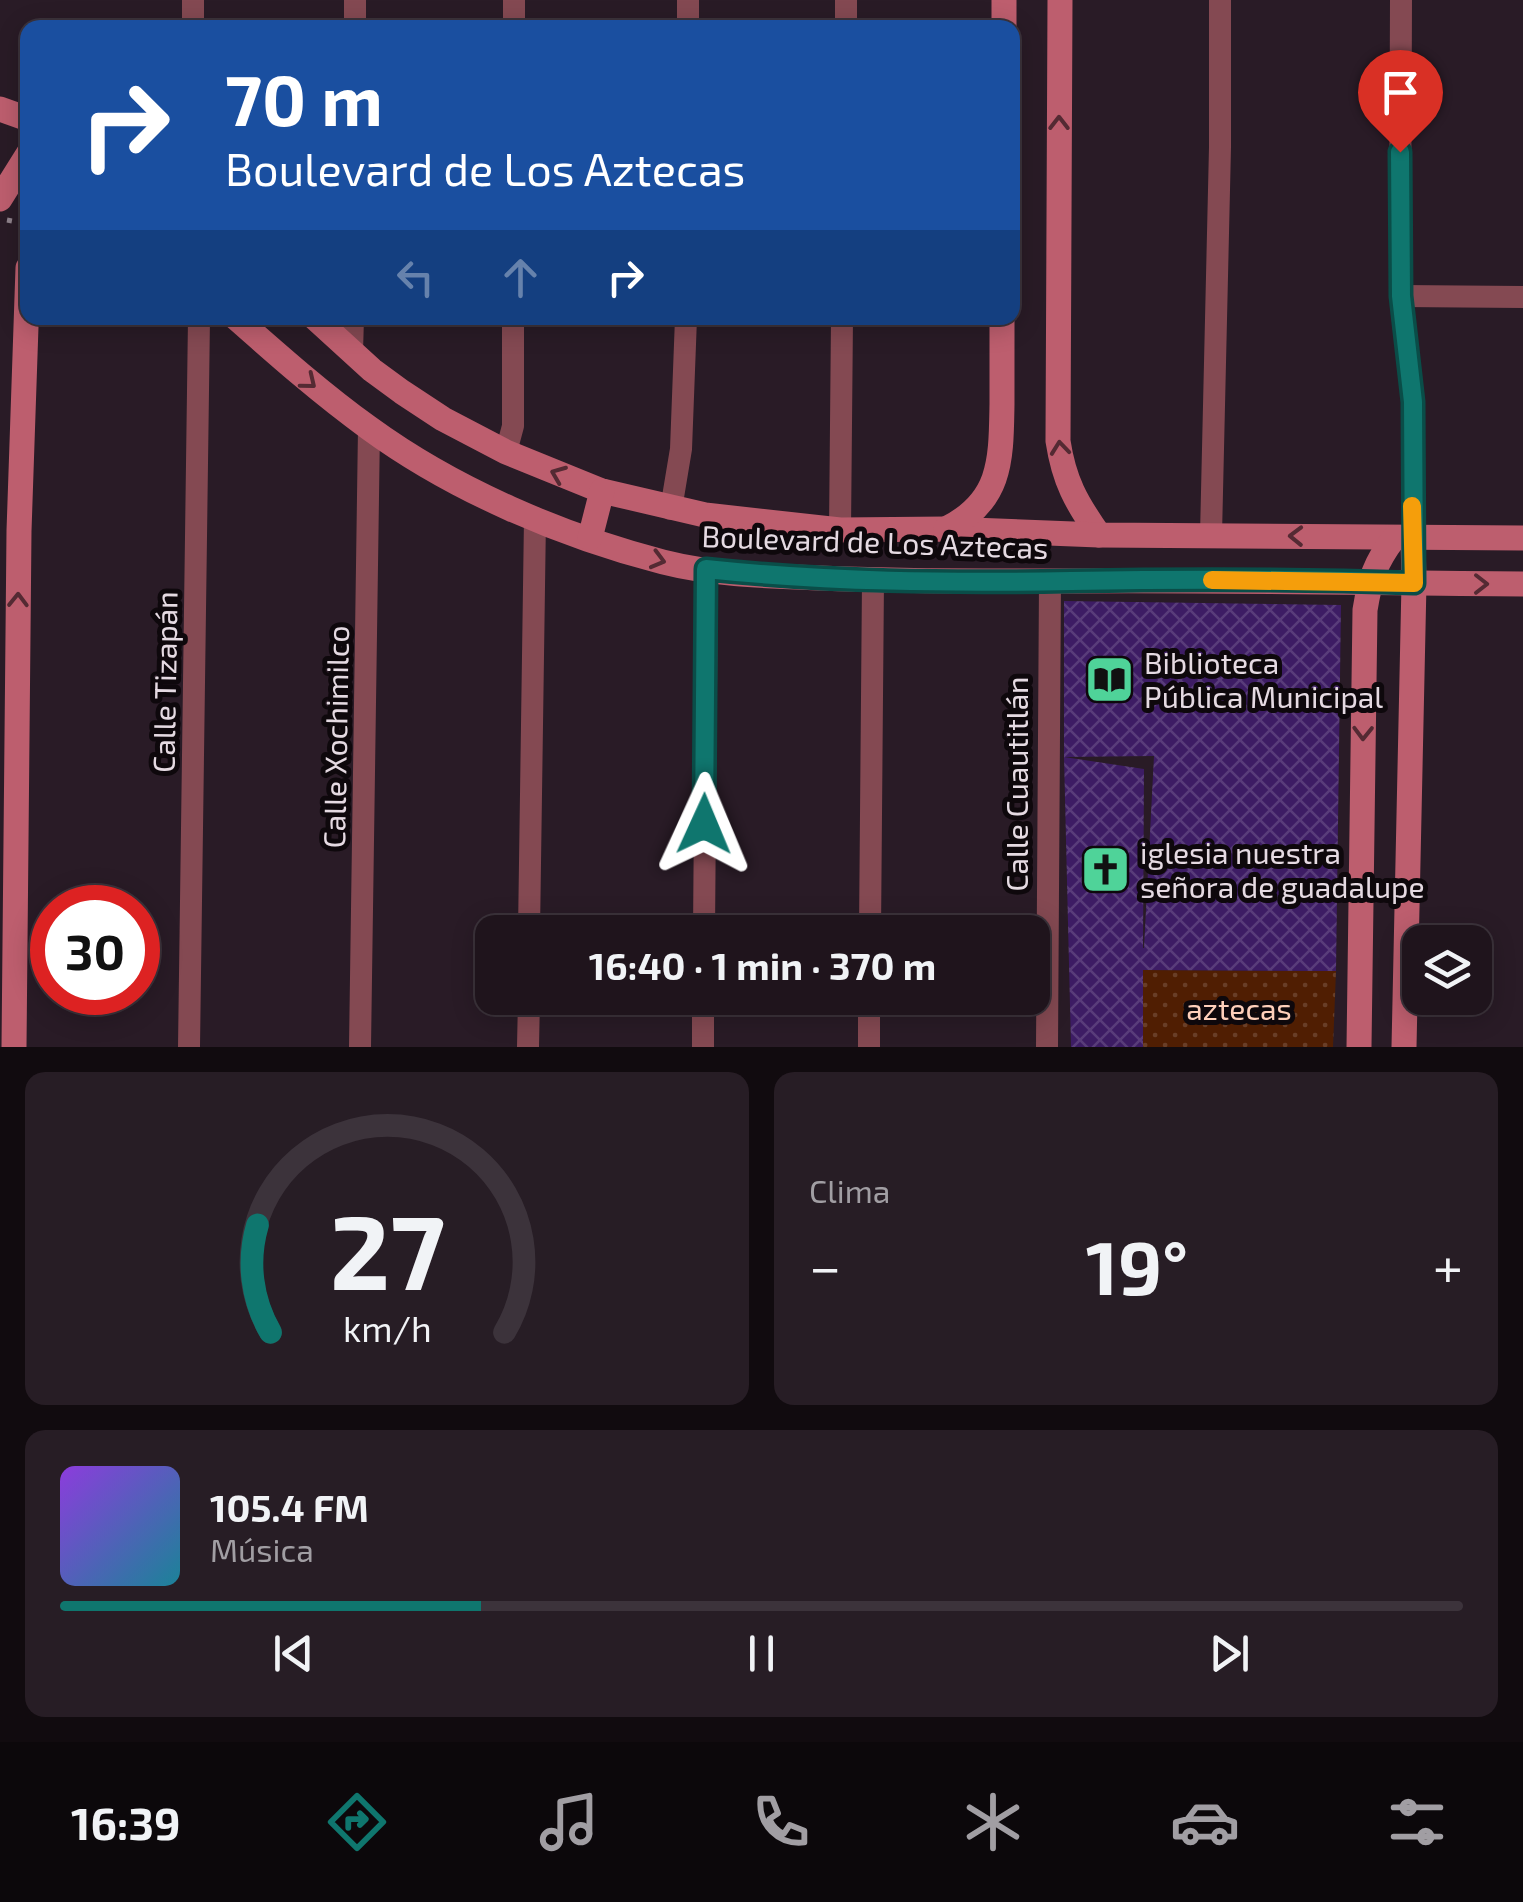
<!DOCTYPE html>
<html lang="es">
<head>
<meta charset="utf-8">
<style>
  :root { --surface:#1f141c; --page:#271d25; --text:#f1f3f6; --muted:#a19ea3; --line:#3c333b; --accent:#0f766e }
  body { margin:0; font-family:"Exo 2",sans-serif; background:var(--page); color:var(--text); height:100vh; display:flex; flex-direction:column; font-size:38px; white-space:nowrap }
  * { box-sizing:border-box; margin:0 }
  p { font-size:32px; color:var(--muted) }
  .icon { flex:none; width:55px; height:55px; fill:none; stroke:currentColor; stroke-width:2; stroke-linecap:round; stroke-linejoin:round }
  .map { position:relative; height:1047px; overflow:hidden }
  .side { display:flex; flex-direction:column; gap:25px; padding:25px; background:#110b0f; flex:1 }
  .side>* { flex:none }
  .hud { position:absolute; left:20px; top:20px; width:1000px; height:305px; border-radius:20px; box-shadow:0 5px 25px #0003,0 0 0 2px var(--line); background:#1a4fa0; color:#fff; overflow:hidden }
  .tools { position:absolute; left:1402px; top:925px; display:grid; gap:20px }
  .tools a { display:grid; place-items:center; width:90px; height:90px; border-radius:20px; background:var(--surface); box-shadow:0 5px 25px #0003,0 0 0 2px var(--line); font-size:50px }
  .speed { position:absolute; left:30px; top:885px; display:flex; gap:20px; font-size:50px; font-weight:700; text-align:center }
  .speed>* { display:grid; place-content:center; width:130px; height:130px; border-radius:50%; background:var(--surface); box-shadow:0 5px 25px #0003,0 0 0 2px var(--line); line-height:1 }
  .speed .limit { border:15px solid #d22; background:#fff; color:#111 }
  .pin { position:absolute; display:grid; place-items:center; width:85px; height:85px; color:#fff; margin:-102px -42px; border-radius:50% 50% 50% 0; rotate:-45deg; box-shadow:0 0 10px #0007 }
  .pin .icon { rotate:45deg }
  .me { position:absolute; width:110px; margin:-55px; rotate:1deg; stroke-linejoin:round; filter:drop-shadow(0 0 8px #0008) }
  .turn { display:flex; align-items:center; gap:35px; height:210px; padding:0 40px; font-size:45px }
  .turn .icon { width:130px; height:130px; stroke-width:2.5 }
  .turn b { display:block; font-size:70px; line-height:85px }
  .lanes { display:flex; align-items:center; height:95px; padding:0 40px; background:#0003; justify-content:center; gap:50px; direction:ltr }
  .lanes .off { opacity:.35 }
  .big { font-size:75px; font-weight:700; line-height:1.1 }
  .side .card { flex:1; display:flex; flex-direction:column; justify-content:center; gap:15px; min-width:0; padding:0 35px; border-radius:20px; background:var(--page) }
  .side .dial { align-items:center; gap:0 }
  .dial svg { height:260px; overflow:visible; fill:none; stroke:var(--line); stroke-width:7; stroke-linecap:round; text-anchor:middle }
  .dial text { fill:var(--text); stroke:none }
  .song { display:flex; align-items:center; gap:30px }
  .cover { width:120px; height:120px; border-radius:15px; background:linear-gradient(135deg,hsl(270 70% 55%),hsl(190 70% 35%)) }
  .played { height:10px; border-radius:5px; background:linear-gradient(90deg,var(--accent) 30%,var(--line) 30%) }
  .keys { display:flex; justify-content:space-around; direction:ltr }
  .heat { display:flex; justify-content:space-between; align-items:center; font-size:55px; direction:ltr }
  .side .tiles { flex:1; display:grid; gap:25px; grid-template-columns:1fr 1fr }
  .card:last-child { grid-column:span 2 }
  .trip { position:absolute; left:475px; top:915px; width:575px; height:100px; border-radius:20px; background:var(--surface); box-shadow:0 5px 25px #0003,0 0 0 2px var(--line); font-weight:700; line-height:100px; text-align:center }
  .dock { display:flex; height:160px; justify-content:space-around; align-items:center; background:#0c080b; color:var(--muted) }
  .dock .icon { width:70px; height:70px }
  .dock .active { color:var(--accent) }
  .dock b { font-size:45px; color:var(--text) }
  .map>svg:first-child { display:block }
</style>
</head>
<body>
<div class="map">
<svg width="1523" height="1047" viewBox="0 0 1523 1047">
  <defs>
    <pattern id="park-dots" width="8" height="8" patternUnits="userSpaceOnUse" patternTransform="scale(2.5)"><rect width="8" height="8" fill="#501e02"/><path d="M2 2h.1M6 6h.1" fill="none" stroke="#693e27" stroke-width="1.8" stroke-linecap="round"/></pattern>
    <pattern id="building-cross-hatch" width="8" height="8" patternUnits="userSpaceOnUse" patternTransform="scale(2.5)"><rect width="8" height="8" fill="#3d1c64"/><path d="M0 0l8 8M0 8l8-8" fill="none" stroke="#593c7a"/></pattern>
  </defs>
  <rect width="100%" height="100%" fill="#291b26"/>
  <path fill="url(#park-dots)" d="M1143 970 1336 971 1333 1047H1143Z"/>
  <path fill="url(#building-cross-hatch)" fill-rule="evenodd" d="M1064 601 1341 605 1336 971 1143 970V1047H1071L1064 757ZM1154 756 1144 948H1143L1144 769 1064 757Z"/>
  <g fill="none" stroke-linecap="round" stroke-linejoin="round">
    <path stroke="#8e828b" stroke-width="5" stroke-dasharray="5 8" stroke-linecap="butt" d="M7 220 28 224"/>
    <g stroke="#844952" stroke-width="22">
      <path d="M688 0V28"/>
      <path d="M1401 0 1400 265 1403 322 1413 402V538"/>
      <path d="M193 28V0"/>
      <path d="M355 28V0"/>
      <path d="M514 28V0"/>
      <path d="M846 28V0"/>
      <path d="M1401 296 1523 297"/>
      <path d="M352 352 353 318"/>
      <path d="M506 452 513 426V318"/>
      <path d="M671 509 681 449 686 318"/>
      <path d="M840 530 842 318"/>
      <path d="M1211 535 1220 147V0"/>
      <path d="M529 932 535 518"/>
      <path d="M704 932 707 569"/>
      <path d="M870 932 873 580"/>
      <path d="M189 1047 199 318"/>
      <path d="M360 1047 369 428"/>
      <path d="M528 1047 529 998"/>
      <path d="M703 1047V998"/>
      <path d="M869 1047V998"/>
      <path d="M1047 1047 1050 581"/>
    </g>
    <g stroke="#bd5e6e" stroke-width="25">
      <path d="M1060 0 1058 441C1064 481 1076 502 1099 535"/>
      <path d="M1004 28V0"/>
      <path d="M0 109 28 119"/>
      <path d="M0 199 28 154"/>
      <path d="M236 318C279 356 322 394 369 428 454 490 562 536 663 562 714 575 769 576 821 578 906 582 992 581 1078 581 1226 580 1374 583 1523 584"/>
      <path d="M315 318 372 370 402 392 443 419 506 452 602 491 705 515 840 530 946 529 1099 535 1523 538"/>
      <path d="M946 529C1002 501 1001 460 1002 404 1002 375 1002 346 1002 318"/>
      <path d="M590 538 602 491"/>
      <path d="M14 1047 19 531 28 268"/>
      <path d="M1359 1047 1365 610C1370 579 1375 563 1394 538"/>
      <path d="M1404 1047 1414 583 1413 538"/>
    </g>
  </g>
  <defs><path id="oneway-chevron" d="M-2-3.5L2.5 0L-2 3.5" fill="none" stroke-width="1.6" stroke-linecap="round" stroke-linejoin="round" transform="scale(2.5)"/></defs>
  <g stroke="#542a33">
    <use href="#oneway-chevron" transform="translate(1059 123) rotate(-90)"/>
    <use href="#oneway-chevron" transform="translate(309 382) rotate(39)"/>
    <use href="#oneway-chevron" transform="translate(1060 448) rotate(-96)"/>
    <use href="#oneway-chevron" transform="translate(558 474) rotate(-158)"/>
    <use href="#oneway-chevron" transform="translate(1296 536) rotate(-179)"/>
    <use href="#oneway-chevron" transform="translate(658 560) rotate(15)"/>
    <use href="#oneway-chevron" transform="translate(1481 584)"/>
    <use href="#oneway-chevron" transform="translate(18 600) rotate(-89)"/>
    <use href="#oneway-chevron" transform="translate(1363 733) rotate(91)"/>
  </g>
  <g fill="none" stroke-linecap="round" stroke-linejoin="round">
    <defs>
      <path id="route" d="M704 824 706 569C828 582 950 583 1071 581 1186 579 1300 579 1414 583L1413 402 1401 296 1400 152"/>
    </defs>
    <use href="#route" stroke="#0a4d48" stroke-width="25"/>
    <use href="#route" stroke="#0f766e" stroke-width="18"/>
    <path stroke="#f59e0b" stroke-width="18" d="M1212 580 1414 583 1412 506"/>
  </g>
  <defs>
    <symbol id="library-square" viewBox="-11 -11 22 22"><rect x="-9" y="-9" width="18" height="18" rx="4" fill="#4fd399" stroke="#0e080c"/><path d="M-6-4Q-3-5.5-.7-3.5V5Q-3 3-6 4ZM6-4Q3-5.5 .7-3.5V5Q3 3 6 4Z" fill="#111"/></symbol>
    <symbol id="church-square" viewBox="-11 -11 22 22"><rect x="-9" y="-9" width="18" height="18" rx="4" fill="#4fd399" stroke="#0e080c"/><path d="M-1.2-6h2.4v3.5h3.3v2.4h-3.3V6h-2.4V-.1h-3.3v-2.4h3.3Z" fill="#111"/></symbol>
  </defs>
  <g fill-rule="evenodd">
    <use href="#library-square" x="1082" y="652" width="55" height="55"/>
    <use href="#church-square" x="1078" y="842" width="55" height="55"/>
  </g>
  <g text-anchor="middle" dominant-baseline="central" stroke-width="10" stroke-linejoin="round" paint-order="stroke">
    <g font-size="30" fill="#e5dae2" stroke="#0e080c">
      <text transform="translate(875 541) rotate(2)">Boulevard de Los Aztecas</text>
      <text transform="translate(164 682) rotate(-89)">Calle Tizapán</text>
      <text transform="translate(335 737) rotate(-89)">Calle Xochimilco</text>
      <text transform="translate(1016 784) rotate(-90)">Calle Cuautitlán</text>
    </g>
    <g font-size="30" fill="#e5dae2" stroke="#0e080c" text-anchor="start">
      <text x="1144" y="662">Biblioteca<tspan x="1144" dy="34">Pública Municipal</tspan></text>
      <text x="1140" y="852">iglesia nuestra<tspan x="1140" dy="34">señora de guadalupe</tspan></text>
    </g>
    <g font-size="30" fill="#fecfba" stroke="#0e080c">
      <text x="1239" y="1008">aztecas</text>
    </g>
  </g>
</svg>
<div class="tools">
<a><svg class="icon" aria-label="layers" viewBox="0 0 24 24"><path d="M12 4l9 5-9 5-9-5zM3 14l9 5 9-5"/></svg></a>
</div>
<div class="speed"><div class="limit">30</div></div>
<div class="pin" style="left:1400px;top:152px;background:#d93025"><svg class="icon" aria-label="arrive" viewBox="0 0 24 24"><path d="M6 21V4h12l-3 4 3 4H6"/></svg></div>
<svg class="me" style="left:704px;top:824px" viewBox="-20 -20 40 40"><path d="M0-17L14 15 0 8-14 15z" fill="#0f766e" stroke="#fff" stroke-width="4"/></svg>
<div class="trip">16:40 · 1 min · 370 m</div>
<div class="hud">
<div class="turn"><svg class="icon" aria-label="right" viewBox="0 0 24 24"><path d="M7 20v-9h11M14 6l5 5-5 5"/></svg><div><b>70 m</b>Boulevard de Los Aztecas</div></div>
<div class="lanes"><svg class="icon off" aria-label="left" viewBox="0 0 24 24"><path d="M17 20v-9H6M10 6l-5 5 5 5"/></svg><svg class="icon off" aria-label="ahead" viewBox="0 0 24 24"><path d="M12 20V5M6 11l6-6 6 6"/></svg><svg class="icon" aria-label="right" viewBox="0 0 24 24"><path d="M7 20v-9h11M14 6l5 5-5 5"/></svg></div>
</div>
</div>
<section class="side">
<div class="tiles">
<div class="card dial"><svg viewBox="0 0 100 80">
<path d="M14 69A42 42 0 1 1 86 69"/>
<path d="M14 69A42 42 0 0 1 10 36" stroke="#0f766e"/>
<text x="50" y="56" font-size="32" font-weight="700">27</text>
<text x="50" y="72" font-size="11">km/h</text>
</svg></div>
<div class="card"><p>Clima</p>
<div class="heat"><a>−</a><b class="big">19°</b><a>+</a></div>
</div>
<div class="card">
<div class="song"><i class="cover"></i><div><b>105.4 FM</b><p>Música</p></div></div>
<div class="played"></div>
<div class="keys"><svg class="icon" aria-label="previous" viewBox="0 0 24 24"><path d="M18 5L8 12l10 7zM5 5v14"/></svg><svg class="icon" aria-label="pause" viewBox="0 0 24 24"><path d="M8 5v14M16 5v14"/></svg><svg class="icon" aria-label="next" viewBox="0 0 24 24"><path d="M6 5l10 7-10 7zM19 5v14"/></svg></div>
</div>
</div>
</section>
<nav class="dock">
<b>16:39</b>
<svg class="icon active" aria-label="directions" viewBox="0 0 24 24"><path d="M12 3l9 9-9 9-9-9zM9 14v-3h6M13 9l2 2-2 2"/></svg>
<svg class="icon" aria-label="music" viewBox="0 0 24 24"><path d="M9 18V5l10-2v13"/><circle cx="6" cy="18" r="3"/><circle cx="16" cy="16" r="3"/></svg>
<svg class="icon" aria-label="phone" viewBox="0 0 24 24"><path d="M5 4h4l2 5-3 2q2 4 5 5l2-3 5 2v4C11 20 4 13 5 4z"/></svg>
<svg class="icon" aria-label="climate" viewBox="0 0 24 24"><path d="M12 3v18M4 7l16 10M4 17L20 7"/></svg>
<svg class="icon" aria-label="car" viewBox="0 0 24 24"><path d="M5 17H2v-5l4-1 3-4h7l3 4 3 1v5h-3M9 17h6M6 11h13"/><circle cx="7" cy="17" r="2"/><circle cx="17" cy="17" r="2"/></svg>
<svg class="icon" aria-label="filters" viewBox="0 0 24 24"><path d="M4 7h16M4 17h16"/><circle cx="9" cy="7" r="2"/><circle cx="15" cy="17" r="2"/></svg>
</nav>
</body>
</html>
